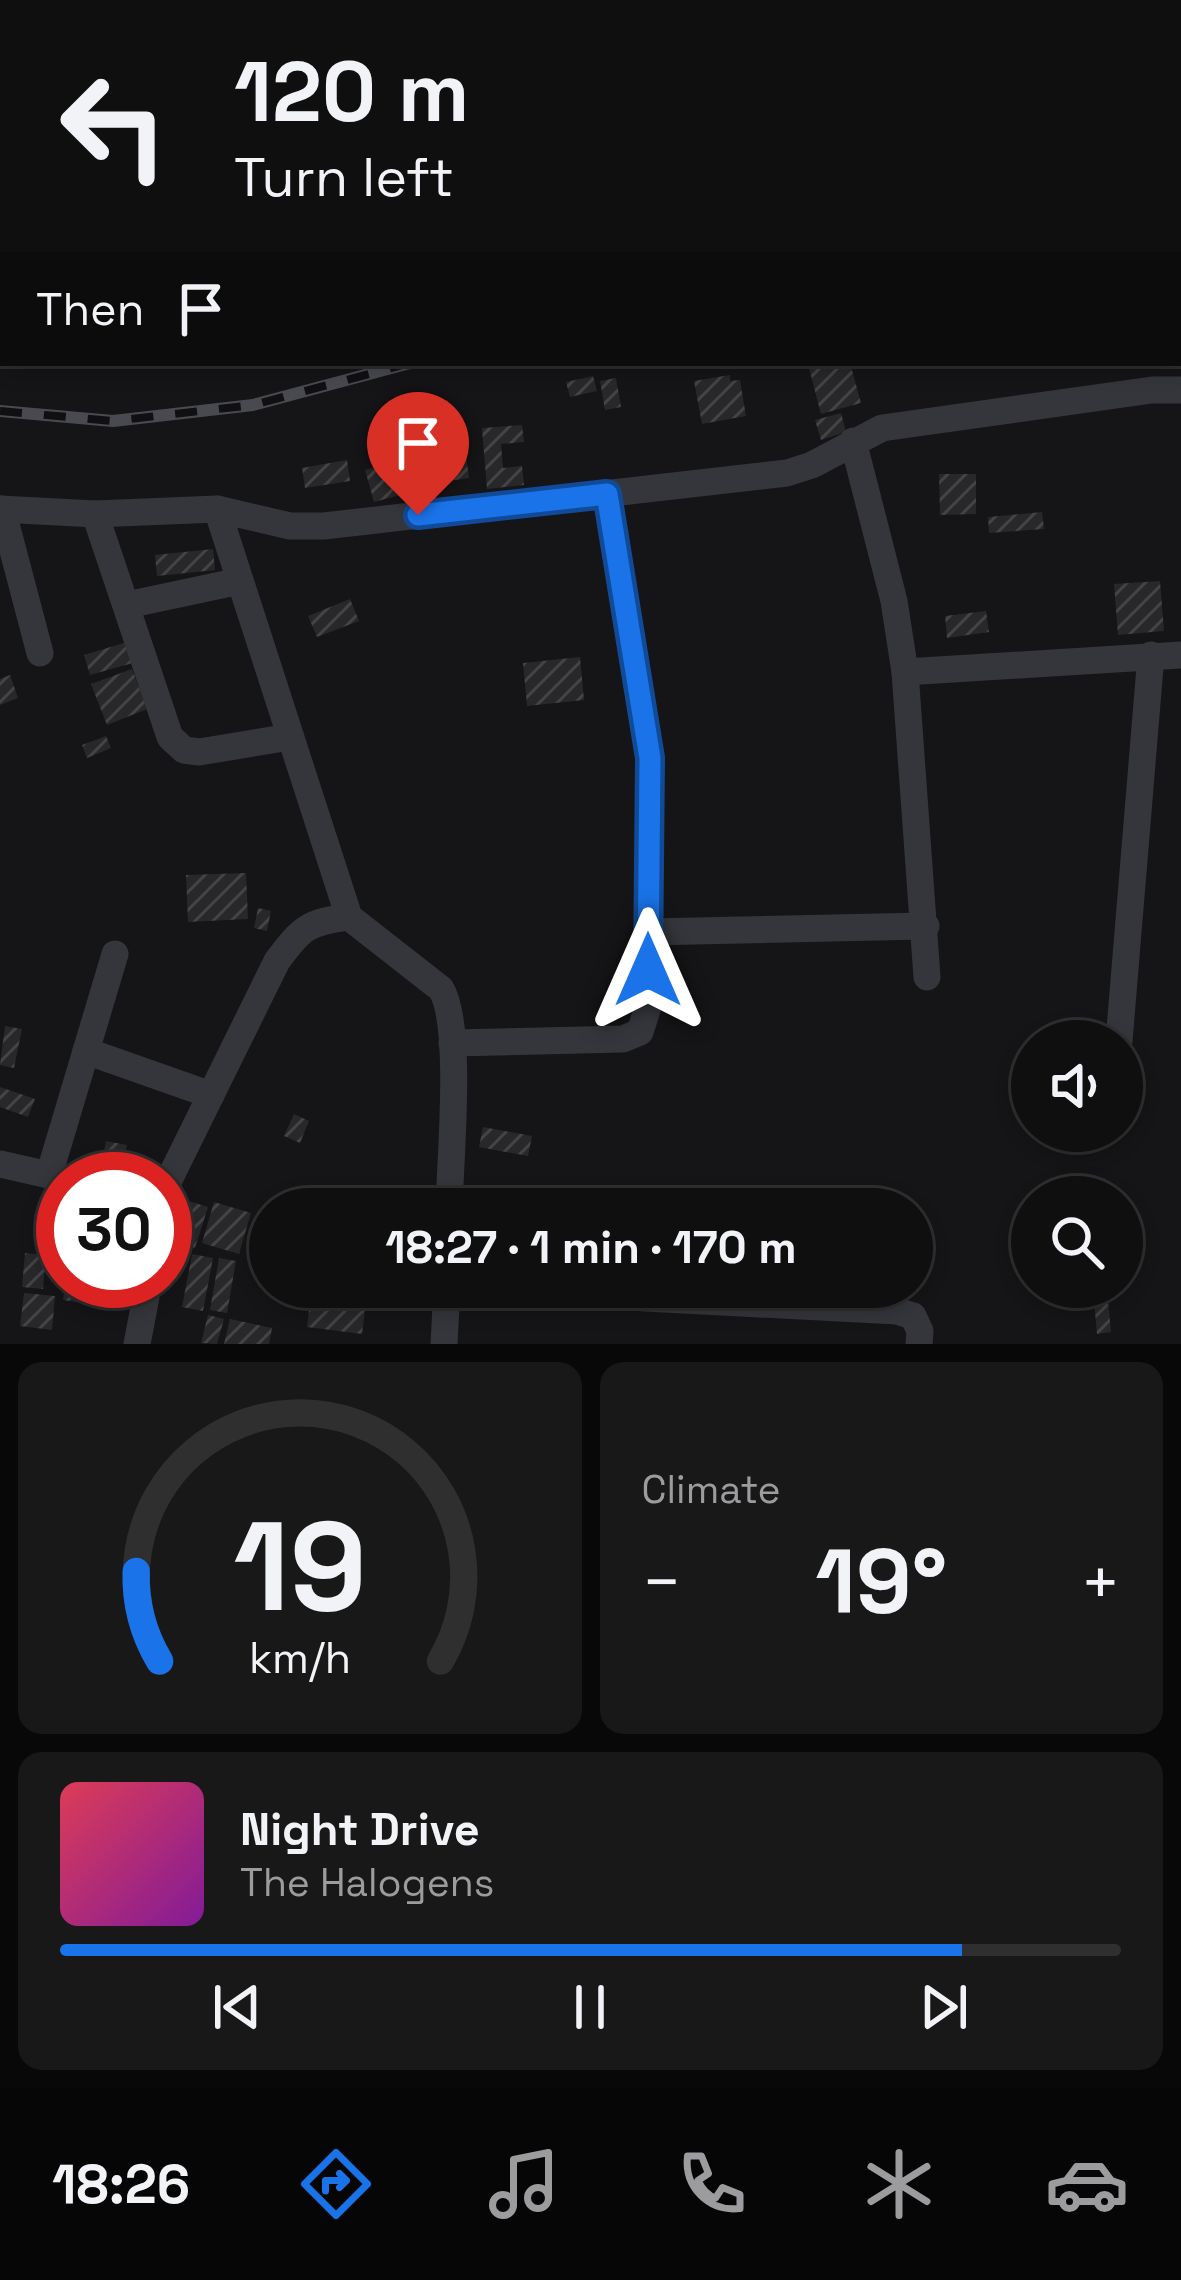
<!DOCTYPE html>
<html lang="en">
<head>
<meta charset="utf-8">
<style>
  :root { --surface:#100f10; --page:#191819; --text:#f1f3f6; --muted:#9c9c9f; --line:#302f30; --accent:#1a73e8 }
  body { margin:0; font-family:"Space Grotesk",sans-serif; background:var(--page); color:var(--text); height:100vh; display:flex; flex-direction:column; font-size:45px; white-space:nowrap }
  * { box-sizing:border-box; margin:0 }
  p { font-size:39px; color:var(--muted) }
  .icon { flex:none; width:66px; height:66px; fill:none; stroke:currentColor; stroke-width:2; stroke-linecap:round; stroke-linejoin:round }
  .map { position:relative; height:1344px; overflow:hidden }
  .side { display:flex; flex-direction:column; gap:18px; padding:18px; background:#090809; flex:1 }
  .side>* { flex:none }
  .guide { position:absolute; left:0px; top:0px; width:1182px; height:366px; box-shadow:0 6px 18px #0003,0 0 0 3px var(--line); background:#100f10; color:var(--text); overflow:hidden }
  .tools { position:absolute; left:1011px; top:1020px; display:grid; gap:24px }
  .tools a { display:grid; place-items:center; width:132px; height:132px; border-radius:50%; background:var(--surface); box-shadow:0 6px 18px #0003,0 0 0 3px var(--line); font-size:60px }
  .speed { position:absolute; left:36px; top:1152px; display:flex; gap:24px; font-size:60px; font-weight:700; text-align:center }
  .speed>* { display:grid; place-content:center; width:156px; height:156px; border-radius:50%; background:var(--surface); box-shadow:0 6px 18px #0003,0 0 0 3px var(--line); line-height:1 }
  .speed .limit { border:18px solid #d22; background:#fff; color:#111 }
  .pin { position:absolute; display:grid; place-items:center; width:102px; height:102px; color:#fff; margin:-123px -51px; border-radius:50% 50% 50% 0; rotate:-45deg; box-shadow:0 0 12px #0007 }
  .pin .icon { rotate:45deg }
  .me { position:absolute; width:132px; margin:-66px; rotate:0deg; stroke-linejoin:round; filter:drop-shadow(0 0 9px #0008) }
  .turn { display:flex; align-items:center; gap:42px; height:252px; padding:0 36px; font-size:54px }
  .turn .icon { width:156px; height:156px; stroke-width:2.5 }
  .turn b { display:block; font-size:84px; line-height:102px }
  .then { display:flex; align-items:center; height:114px; padding:0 36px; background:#0003; gap:24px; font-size:45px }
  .big { font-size:90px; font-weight:700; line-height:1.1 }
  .side .widget { flex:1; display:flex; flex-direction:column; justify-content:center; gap:18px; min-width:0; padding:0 42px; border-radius:24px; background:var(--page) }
  .side .dial { align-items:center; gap:0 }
  .dial svg { height:312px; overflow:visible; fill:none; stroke:var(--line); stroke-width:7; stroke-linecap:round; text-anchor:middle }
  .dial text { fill:var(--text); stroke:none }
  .song { display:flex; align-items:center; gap:36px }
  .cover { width:144px; height:144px; border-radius:18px; background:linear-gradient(135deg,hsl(350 70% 55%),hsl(290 70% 35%)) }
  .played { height:12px; border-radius:6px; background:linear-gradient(90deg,var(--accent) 85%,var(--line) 85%) }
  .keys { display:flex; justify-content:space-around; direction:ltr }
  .heat { display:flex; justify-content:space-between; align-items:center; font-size:66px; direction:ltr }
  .side .tiles { flex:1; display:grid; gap:18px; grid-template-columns:1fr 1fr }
  .widget:last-child { grid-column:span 2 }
  .trip { position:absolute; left:249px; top:1188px; width:684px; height:120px; border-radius:60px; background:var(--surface); box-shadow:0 6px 18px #0003,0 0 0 3px var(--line); font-weight:700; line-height:120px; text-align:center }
  .dock { display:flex; height:192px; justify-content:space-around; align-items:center; background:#060606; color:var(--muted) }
  .dock .icon { width:84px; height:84px }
  .dock .on { color:var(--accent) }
  .dock b { font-size:54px; color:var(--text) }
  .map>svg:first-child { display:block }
</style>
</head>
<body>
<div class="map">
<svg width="1181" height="1344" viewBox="0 0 1181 1344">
  <defs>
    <pattern id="building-hatch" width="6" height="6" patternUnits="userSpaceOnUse" patternTransform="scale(3)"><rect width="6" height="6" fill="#28272a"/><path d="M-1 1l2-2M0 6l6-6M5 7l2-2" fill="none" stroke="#444447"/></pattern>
  </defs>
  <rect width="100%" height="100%" fill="#151416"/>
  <g fill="url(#building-hatch)">
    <path d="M827 363H850L861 403 821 414 809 368Z"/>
    <path d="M730 375V381L740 380 746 416 702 424 694 381Z"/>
    <path d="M593 376 597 391 570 397 566 382Z"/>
    <path d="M616 378 621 407 605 410 600 381Z"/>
    <path d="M841 413 846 432 821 440 815 420Z"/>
    <path d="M522 425 524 442 501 444 503 468 522 466 524 485 487 489 482 428Z"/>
    <path d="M464 439 469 478 429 484 423 444Z"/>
    <path d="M347 460 350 481 305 488 302 468Z"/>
    <path d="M399 461 407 493 374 502 365 470Z"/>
    <path d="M939 474H976V514L940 515Z"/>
    <path d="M1042 512 1044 529 989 533 988 517Z"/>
    <path d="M213 549 215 570 157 576 155 555Z"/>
    <path d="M1160 581 1164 631 1118 635 1114 584Z"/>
    <path d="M350 599 359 621 317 637 308 616Z"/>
    <path d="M986 611 989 632 947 638 945 616Z"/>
    <path d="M127 642 133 663 90 675 84 655Z"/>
    <path d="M580 657 584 700 527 706 523 663Z"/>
    <path d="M132 669 147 709 107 725 91 684Z"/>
    <path d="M10 675 18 698 0 705V679Z"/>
    <path d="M106 736 111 748 87 758 82 745Z"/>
    <path d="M246 873 248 919 188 922 186 875Z"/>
    <path d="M258 908 271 911 267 931 254 928Z"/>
    <path d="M5 1026 22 1029 14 1068 0 1065Z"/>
    <path d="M0 1087 35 1099 28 1117 0 1107Z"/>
    <path d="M294 1114 309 1121 300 1143 284 1136Z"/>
    <path d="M483 1127 532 1136 528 1156 479 1147Z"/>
    <path d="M106 1141 127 1145 119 1179 99 1176Z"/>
    <path d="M173 1196 208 1207 195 1248 165 1238Z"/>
    <path d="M214 1202 251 1213 239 1254 202 1243Z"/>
    <path d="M25 1253 46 1255 43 1289 22 1287Z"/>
    <path d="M192 1254 213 1258 203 1311 182 1307Z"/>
    <path d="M219 1258 236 1261 227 1313 210 1310Z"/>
    <path d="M66 1281H118L114 1308 63 1300Z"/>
    <path d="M317 1287H368L362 1334 307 1327 310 1303 327 1305 328 1293 316 1292Z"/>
    <path d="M24 1293 55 1296 52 1330 20 1326Z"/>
    <path d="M1108 1300 1111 1332 1097 1334 1094 1301Z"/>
    <path d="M208 1315 224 1319 217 1344 201 1343Z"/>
    <path d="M230 1319 272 1328 269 1344H224Z"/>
  </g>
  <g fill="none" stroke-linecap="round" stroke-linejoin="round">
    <g stroke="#35363b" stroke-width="27">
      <path d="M467 0 468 3"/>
      <path d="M387 3 392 0"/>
      <path d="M1179 31 1181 30"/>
      <path d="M1179 170H1181"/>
      <path d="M0 259 3 258"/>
      <path d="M853 441 894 601 905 672 927 977"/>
      <path d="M0 509 95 514 217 509 290 526H324L787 473 812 465 882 428 1152 390H1181"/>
      <path d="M2 509 40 653"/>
      <path d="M217 509 349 917 441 989C463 1025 450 1161 449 1209"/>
      <path d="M95 514 170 737 184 750 199 752 290 737"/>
      <path d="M127 605 240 581"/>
      <path d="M905 672 1181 655"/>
      <path d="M649 932 926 926"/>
      <path d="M1119 1041 1151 655"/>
      <path d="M452 1043 623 1039 640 1032 648 1007 649 758 607 493"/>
      <path d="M86 1051 211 1095"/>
      <path d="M0 1164 62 1178"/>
      <path d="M49 1175 115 954"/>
      <path d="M165 1188 277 961C302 928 307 922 349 917"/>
      <path d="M559 1287 645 1298 897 1311 913 1316 920 1331 919 1344"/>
      <path d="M137 1344 149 1281"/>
      <path d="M444 1344 447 1287"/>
    </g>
    <defs>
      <g id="rail">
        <path d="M950 3 953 0"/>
        <path d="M0 411 113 421 253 405 410 363"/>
      </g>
    </defs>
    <use href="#rail" stroke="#484a50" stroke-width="12"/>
    <use href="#rail" stroke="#100f11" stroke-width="8" stroke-dasharray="22" stroke-linecap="butt"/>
  </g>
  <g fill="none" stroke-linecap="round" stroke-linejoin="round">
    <defs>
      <path id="route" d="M418 515 607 494 650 758 648 970"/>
    </defs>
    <use href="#route" stroke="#114b97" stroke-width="30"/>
    <use href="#route" stroke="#1a73e8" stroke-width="21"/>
  </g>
</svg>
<div class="tools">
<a><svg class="icon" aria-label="sound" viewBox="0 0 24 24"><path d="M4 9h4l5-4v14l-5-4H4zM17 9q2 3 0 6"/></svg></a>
<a><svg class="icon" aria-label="search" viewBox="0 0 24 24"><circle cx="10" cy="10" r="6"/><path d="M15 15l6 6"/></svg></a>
</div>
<div class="speed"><div class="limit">30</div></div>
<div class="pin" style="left:418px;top:515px;background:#d93025"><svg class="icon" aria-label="arrive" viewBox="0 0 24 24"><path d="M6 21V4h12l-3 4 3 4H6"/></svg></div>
<svg class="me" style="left:648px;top:970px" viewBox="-20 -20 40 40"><path d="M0-17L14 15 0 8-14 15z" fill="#1a73e8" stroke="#fff" stroke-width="4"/></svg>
<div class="trip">18:27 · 1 min · 170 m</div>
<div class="guide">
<div class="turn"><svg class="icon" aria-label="left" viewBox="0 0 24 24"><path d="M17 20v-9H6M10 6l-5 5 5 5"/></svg><div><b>120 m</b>Turn left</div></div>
<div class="then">Then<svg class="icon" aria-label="arrive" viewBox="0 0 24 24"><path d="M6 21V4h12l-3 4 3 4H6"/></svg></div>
</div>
</div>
<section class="side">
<div class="tiles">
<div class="widget dial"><svg viewBox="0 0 100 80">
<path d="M14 69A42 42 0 1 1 86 69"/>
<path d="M14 69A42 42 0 0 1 8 46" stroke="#1a73e8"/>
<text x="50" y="56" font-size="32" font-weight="700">19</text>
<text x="50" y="72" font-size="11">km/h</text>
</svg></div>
<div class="widget"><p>Climate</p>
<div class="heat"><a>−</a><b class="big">19°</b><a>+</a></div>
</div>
<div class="widget">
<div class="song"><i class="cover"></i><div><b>Night Drive</b><p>The Halogens</p></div></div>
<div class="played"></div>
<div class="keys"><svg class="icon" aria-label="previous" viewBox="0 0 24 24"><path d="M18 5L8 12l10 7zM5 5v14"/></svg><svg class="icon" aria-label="pause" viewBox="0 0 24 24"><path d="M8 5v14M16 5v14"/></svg><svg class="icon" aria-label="next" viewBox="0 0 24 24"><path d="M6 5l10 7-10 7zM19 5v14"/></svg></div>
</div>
</div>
</section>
<nav class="dock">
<b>18:26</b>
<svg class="icon on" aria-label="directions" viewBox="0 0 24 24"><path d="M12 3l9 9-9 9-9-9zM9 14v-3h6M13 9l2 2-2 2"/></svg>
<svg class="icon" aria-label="music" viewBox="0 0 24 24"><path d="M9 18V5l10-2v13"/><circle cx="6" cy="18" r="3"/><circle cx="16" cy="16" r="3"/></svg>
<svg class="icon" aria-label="phone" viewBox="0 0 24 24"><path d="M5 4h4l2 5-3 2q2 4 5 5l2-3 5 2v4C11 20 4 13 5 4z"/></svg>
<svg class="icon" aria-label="climate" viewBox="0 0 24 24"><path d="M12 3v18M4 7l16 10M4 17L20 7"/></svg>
<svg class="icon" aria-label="car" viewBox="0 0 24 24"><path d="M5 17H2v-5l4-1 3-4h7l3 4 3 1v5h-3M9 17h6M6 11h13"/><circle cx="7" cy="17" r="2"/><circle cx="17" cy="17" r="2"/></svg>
</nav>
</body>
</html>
